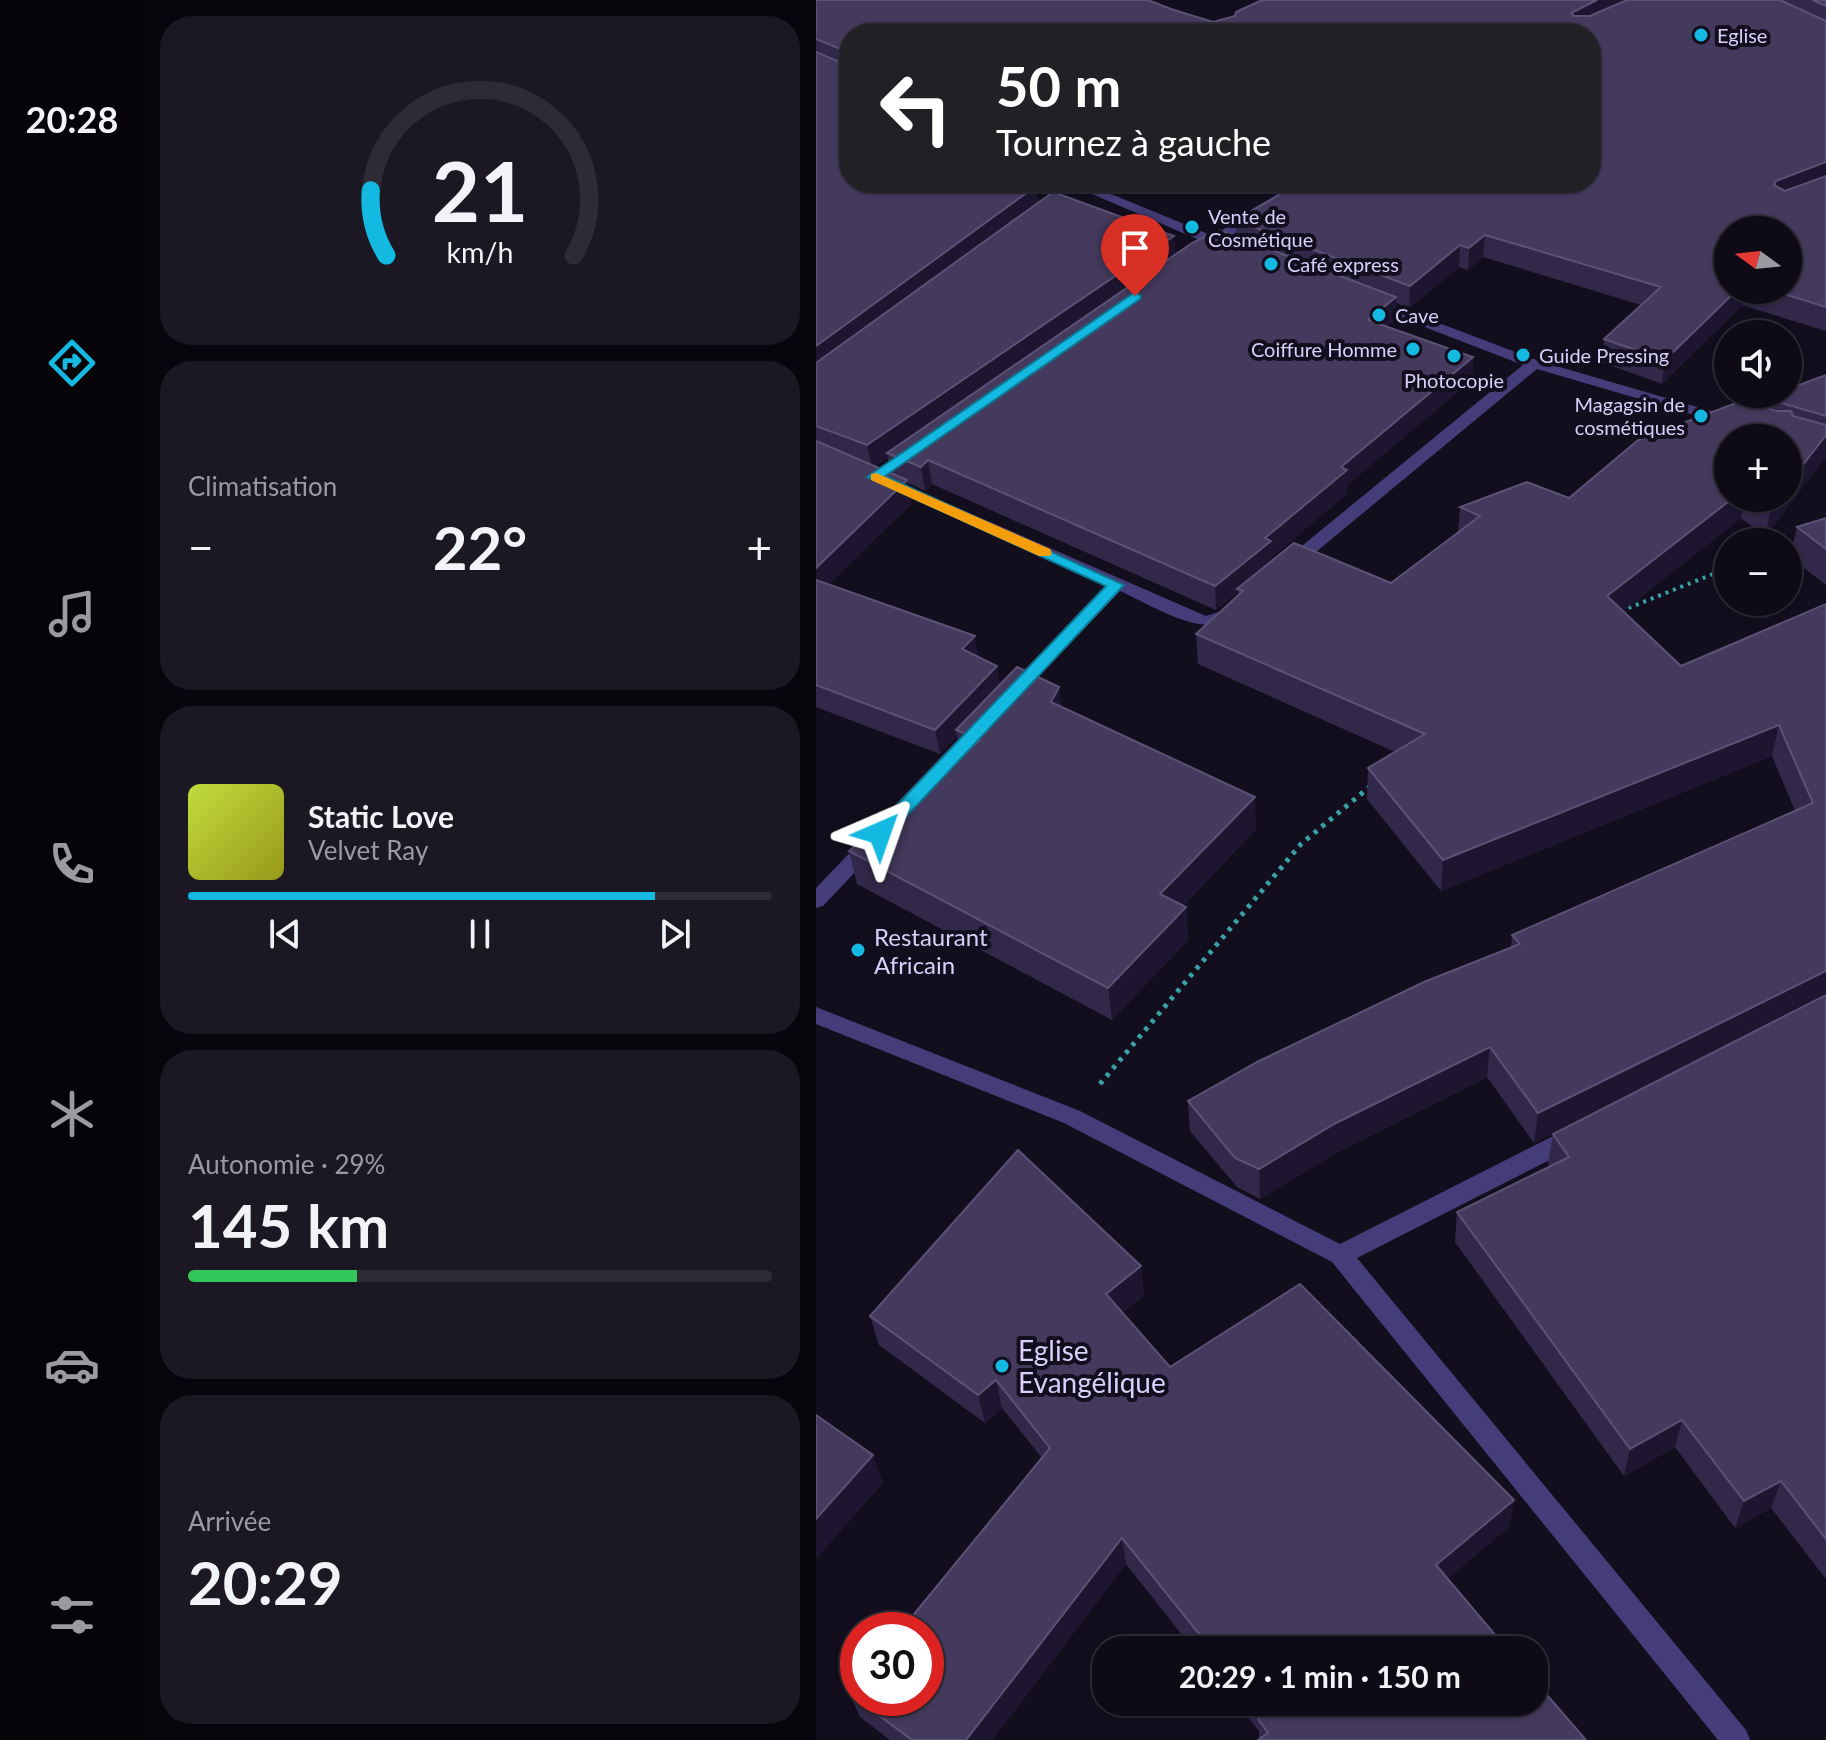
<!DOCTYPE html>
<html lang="fr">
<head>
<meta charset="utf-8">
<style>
  :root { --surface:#0e0a16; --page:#1c1823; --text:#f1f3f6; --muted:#9b9aa1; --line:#2e2b35; --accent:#14b9e1 }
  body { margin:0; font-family:Lato,sans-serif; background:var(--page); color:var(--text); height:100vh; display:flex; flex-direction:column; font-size:30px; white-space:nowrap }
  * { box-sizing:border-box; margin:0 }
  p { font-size:26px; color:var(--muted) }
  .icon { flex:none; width:44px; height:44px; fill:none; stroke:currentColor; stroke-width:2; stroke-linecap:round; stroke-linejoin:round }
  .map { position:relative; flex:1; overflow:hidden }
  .side { display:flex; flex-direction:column; gap:16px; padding:16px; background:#08060c; width:672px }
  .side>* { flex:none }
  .banner { position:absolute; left:24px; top:24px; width:760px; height:168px; border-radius:32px; box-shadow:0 2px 6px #0004,0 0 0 2px var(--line); background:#202124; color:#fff; overflow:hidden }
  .needle { width:52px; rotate:285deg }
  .buttons { position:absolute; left:898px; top:216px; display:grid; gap:16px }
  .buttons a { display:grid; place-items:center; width:88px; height:88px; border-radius:50%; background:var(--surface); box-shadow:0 2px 6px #0004,0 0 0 2px var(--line); font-size:40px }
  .speed { position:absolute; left:24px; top:1612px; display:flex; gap:16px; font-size:40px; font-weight:700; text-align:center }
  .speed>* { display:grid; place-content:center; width:104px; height:104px; border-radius:50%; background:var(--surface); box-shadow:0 2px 6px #0004,0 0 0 2px var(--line); line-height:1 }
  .speed .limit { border:12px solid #d22; background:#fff; color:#111 }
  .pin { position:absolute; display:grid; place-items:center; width:68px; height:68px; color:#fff; margin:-82px -34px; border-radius:50% 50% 50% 0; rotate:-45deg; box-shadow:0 0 8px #0007 }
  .pin .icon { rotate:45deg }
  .me { position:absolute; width:88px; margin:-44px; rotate:43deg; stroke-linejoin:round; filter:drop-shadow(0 0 6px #0008) }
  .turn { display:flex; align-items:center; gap:28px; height:168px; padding:0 24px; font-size:36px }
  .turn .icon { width:104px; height:104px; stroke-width:2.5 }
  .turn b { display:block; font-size:56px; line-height:68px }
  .big { font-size:60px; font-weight:700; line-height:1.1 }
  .side .widget { flex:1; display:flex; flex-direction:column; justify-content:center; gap:12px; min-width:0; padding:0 28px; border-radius:32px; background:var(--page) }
  .side .dial { align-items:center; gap:0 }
  .dial svg { height:208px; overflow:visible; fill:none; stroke:var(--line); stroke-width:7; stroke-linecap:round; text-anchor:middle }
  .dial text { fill:var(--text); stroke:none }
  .song { display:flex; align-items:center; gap:24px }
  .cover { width:96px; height:96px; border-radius:12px; background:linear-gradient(135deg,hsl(70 70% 55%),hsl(60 70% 35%)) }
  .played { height:8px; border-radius:4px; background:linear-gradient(90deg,var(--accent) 80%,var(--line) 80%) }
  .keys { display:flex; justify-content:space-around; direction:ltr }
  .heat { display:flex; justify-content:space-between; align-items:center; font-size:44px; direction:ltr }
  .charge { height:12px; border-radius:6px; background:linear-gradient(90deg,#34c759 29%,var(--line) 0) }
  .trip { position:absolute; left:276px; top:1636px; width:456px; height:80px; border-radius:32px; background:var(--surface); box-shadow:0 2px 6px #0004,0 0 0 2px var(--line); font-weight:700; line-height:80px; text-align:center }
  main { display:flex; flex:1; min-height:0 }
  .menu { display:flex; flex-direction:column; width:144px; justify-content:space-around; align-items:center; background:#060409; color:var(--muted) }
  .menu .icon { width:56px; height:56px }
  .menu .selected { color:var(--accent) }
  .menu b { font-size:36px; color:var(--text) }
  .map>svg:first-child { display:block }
</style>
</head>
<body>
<main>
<nav class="menu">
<b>20:28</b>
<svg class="icon selected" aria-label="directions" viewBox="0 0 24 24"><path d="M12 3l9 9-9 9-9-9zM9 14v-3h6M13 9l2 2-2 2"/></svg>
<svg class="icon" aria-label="music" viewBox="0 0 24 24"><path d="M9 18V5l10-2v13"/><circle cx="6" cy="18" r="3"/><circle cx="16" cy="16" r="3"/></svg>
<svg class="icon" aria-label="phone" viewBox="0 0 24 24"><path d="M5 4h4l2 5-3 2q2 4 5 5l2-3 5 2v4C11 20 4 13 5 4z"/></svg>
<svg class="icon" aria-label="climate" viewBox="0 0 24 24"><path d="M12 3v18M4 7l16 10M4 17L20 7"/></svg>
<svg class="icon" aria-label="car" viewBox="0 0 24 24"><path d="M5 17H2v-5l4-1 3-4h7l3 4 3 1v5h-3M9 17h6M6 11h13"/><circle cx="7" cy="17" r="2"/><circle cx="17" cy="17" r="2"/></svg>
<svg class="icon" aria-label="filters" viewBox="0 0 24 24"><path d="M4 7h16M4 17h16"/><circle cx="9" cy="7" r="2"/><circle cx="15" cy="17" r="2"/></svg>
</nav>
<section class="side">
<div class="widget dial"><svg viewBox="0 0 100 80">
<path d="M14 69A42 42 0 1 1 86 69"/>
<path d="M14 69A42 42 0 0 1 8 44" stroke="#14b9e1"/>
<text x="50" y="56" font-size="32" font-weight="700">21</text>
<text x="50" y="72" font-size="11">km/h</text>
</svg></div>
<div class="widget"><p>Climatisation</p>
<div class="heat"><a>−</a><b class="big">22°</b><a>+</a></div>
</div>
<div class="widget">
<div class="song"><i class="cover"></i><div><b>Static Love</b><p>Velvet Ray</p></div></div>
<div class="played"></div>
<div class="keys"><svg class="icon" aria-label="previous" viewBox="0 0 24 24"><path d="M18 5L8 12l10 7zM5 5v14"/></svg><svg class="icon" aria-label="pause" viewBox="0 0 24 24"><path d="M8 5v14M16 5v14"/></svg><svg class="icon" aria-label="next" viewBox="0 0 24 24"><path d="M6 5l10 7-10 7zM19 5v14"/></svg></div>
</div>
<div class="widget"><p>Autonomie · 29%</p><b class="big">145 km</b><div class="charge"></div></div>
<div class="widget"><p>Arrivée</p><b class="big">20:29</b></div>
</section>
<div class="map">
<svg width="1010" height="1740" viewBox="0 0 1010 1740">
  <rect width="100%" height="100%" fill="#120e1e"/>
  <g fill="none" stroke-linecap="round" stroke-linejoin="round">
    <g stroke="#38a2a6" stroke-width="4" stroke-dasharray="3 5" stroke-linecap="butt">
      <path d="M972 544 983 540"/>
      <path d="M805 611 912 568"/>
    </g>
    <path stroke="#38a2a6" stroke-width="5" stroke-dasharray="4 6" stroke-linecap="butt" d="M284 1084 485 844 557 784"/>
    <g fill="#453d79" fill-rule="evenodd">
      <path d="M248 182H266L397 236 480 182H496L408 241 419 247 412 251 399 247 384 250 382 247 388 242Z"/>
      <path d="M554 297 723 361 919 418 922 421 919 424H909L721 369 477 571H465L463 567 465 563 707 365 549 304V298Z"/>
      <path d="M71 477 390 616 415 608 424 613C395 645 336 605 304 591L204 696H192L189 692 192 688 290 585 65 485 63 482Z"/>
      <path d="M162 724 171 730 169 734 95 813H81L78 808 81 803 155 726Z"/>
      <path d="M55 836 62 838 65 843 62 848 7 906 0 908V888L48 838Z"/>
      <path d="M0 1007 264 1111 524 1244 749 1130 757 1128 765 1130 768 1137 765 1144 541 1258 930 1730 934 1740H902L516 1262 248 1123 0 1024Z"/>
    </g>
  </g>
  <g fill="#32294a" fill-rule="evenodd">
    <path d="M0 0 355 9 397 22 419 16 446 0H1010V331L926 305 846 384 785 362 788 339 825 305 667 257 652 270 643 267 593 308 580 303 579 320 571 326 657 357 656 380 531 485V494L456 557V561L575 583 642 533 644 507 753 498 946 407 948 398 1010 375V457L949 537 925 518 807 611 865 666 1010 604V1579L955 1508 919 1528 859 1447 808 1476 639 1242 641 1212 734 1166 732 1163 737 1134 771 1116 718 1143 671 1077 520 1153 444 1199 421 1187 374 1131 372 1101 695 948 696 935 979 811 956 756 625 891 551 799 552 768 579 752 382 664 380 634 422 596V592L400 610 116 484 109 491 92 483 95 504 13 584 163 657 184 684 245 707 440 829 367 906 370 907 372 940 296 1020 41 884 33 851 145 756 141 736 124 754 0 707ZM34 34 774 182 419 220 420 236 359 254 222 203 220 188ZM972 230V290H912ZM972 438V498H912ZM72 458 74 473 59 466Z"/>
    <path d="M1010 518V585L974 557 981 527Z"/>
    <path d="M325 1266 328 1295 306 1313 354 1367 698 1500 693 1527 631 1579 692 1650H378L310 1564 176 1740H74L44 1717 33 1693 226 1458 186 1408 169 1423 63 1345 54 1316Z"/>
    <path d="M419 1702H718L443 1739V1731Z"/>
  </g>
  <g fill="#1e1631">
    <path d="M781 0H820L753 33 755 13Z"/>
    <path d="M1010 162V177L956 203 958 185 960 181Z"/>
    <path d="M200 182H230L220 188 222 208 0 373V346Z"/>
    <path d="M669 235 667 257 652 270 653 248Z"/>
    <path d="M358 236 360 258 71 453 72 458 56 469 51 445Z"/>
    <path d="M644 245 643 267 593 308 594 286Z"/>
    <path d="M921 290H928L926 305 846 384 849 360Z"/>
    <path d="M580 297 579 320 551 342 552 320Z"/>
    <path d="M657 357 656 380 531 485V494L456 557V565L421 589 422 592 400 610 399 586 525 467Z"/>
    <path d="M1010 435V457L949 537 955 507 961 498H972V484Z"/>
    <path d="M112 460 116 484 109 491 105 467Z"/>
    <path d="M91 480 95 504 0 597V568Z"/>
    <path d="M917 498H928L925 518 787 627 791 596Z"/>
    <path d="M159 636 163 660 146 649Z"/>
    <path d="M181 666 185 690 140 730 141 736 124 754 119 730Z"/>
    <path d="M243 687 247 720 235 702Z"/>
    <path d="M963 725 956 756 625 891 627 860Z"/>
    <path d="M439 797 440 829 347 927 344 894Z"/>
    <path d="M370 907 372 940 296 1020 292 988Z"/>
    <path d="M1010 971V997L718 1143 722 1113Z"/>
    <path d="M674 1047 671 1077 520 1153 444 1199 443 1169 520 1123Z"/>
    <path d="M325 1266 328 1295 294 1323 290 1294Z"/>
    <path d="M180 1380 186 1408 169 1423 162 1395Z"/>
    <path d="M866 1420 859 1447 808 1476 814 1449Z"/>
    <path d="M57 1455 67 1483 0 1559V1519Z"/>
    <path d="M965 1481 955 1508 919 1528 928 1501Z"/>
    <path d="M698 1500 693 1527 617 1591 620 1565Z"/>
    <path d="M306 1538 310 1564 176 1740H150Z"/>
  </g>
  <g fill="#443a5d" stroke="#5b5276" stroke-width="2">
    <path d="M0 0H332L355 9 397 22 419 16 420 12 446 0H781L755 13 758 16H774L811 0H964L1010 21V162L960 181 958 185 969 191 1010 176V307L955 290H972V230H912V290H921L849 360 788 339 845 287 669 235 653 248 644 245 594 286 419 220 486 182H774V34H34V182H210L220 186 0 346V52L33 66 32 52 0 39Z"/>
    <path d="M997 0H1010V6Z"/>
    <path d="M237 192 358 236 51 445 0 426V363Z"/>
    <path d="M403 230 580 297 552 320 657 357 525 467 531 470 449 538 455 541 399 586 112 460 105 467 71 453 376 243Z"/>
    <path d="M1010 375V416L948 398 960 394H972V389Z"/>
    <path d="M925 401 960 411H975L977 416 1010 425V435L972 484V438H912V498H917L791 596 865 666 1010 604V971L722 1113 674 1047 520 1123 443 1169 419 1158 372 1101 443 1061 608 982 704 944 696 935 997 803 963 725 627 860 552 768 609 734 380 634 427 591 421 589 478 543 575 583 664 516 644 507 711 482 753 498 822 440Z"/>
    <path d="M0 441 91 480 0 568Z"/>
    <path d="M944 498H961L955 507Z"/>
    <path d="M1010 518V549L981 527Z"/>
    <path d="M0 580 159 636 146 649 181 666 119 730 0 685Z"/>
    <path d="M201 667 243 687 235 702 439 797 344 894 370 907 292 988 33 851 164 740 140 730Z"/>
    <path d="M1010 995V1539L965 1481 928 1501 866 1420 814 1449 641 1212 753 1157 737 1134Z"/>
    <path d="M202 1150 325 1266 290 1294 354 1367 484 1284 698 1500 620 1565 692 1650H396L306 1538 150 1740H96L33 1693 42 1682V1698H110V1630H85L234 1448 180 1380 162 1395 54 1316Z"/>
    <path d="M0 1415 57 1455 0 1519Z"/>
    <path d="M718 1680 770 1740H442L452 1733 442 1719 447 1715 437 1702H718Z"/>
  </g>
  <path fill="#14b9e1" stroke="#0d7892" stroke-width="2" d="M319 292 325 296 324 299 69 476 308 585 71 837H58L55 833 58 829 290 586 51 477Z"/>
  <path fill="#f59e0b" d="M60 473 234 549 236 553 234 556H223L55 480V474Z"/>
  <g fill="#14b9e1" stroke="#120e1e" stroke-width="3">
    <circle cx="885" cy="35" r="8"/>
    <circle cx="376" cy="227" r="8"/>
    <circle cx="455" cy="264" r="8"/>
    <circle cx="563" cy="315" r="8"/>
    <circle cx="597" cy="349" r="8"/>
    <circle cx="707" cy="355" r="8"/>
    <circle cx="638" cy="356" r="8"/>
    <circle cx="885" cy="416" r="8"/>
    <circle cx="42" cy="950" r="8"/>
    <circle cx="186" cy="1366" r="8"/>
  </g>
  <g text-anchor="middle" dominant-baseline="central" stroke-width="8" stroke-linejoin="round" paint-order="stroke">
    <g font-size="20" fill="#d8cffb" stroke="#120e1e" text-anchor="start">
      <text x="901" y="35">Eglise</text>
      <text x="392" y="216">Vente de<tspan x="392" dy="23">Cosmétique</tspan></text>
      <text x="471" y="264">Café express</text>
      <text x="579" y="315">Cave</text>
      <text x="581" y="349" text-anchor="end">Coiffure Homme</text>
      <text x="723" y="355">Guide Pressing</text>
      <text x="638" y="380" text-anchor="middle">Photocopie</text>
      <text x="869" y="404" text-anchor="end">Magagsin de<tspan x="869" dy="23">cosmétiques</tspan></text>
    </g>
    <g font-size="24" fill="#d8cffb" stroke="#120e1e" text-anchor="start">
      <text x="58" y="936">Restaurant<tspan x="58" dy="28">Africain</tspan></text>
    </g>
    <g font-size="28" fill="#d8cffb" stroke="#120e1e" text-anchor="start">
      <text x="202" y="1350">Eglise<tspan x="202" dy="32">Evangélique</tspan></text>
    </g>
  </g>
</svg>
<div class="buttons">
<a><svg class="needle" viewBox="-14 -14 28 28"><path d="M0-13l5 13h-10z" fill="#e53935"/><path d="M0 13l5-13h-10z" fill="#9b9aa1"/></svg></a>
<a><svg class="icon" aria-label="sound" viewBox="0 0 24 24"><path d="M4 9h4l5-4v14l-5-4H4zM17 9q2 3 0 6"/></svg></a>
<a>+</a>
<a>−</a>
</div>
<div class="speed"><div class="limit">30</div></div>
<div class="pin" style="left:319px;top:296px;background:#d93025"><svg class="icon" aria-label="arrive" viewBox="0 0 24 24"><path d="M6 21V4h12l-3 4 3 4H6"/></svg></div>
<svg class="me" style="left:64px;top:833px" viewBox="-20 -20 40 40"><path d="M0-17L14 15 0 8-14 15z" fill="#14b9e1" stroke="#fff" stroke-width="4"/></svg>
<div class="trip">20:29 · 1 min · 150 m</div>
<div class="banner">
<div class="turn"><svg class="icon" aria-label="left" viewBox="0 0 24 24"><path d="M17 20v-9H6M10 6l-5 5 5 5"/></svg><div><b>50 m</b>Tournez à gauche</div></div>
</div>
</div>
</main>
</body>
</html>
